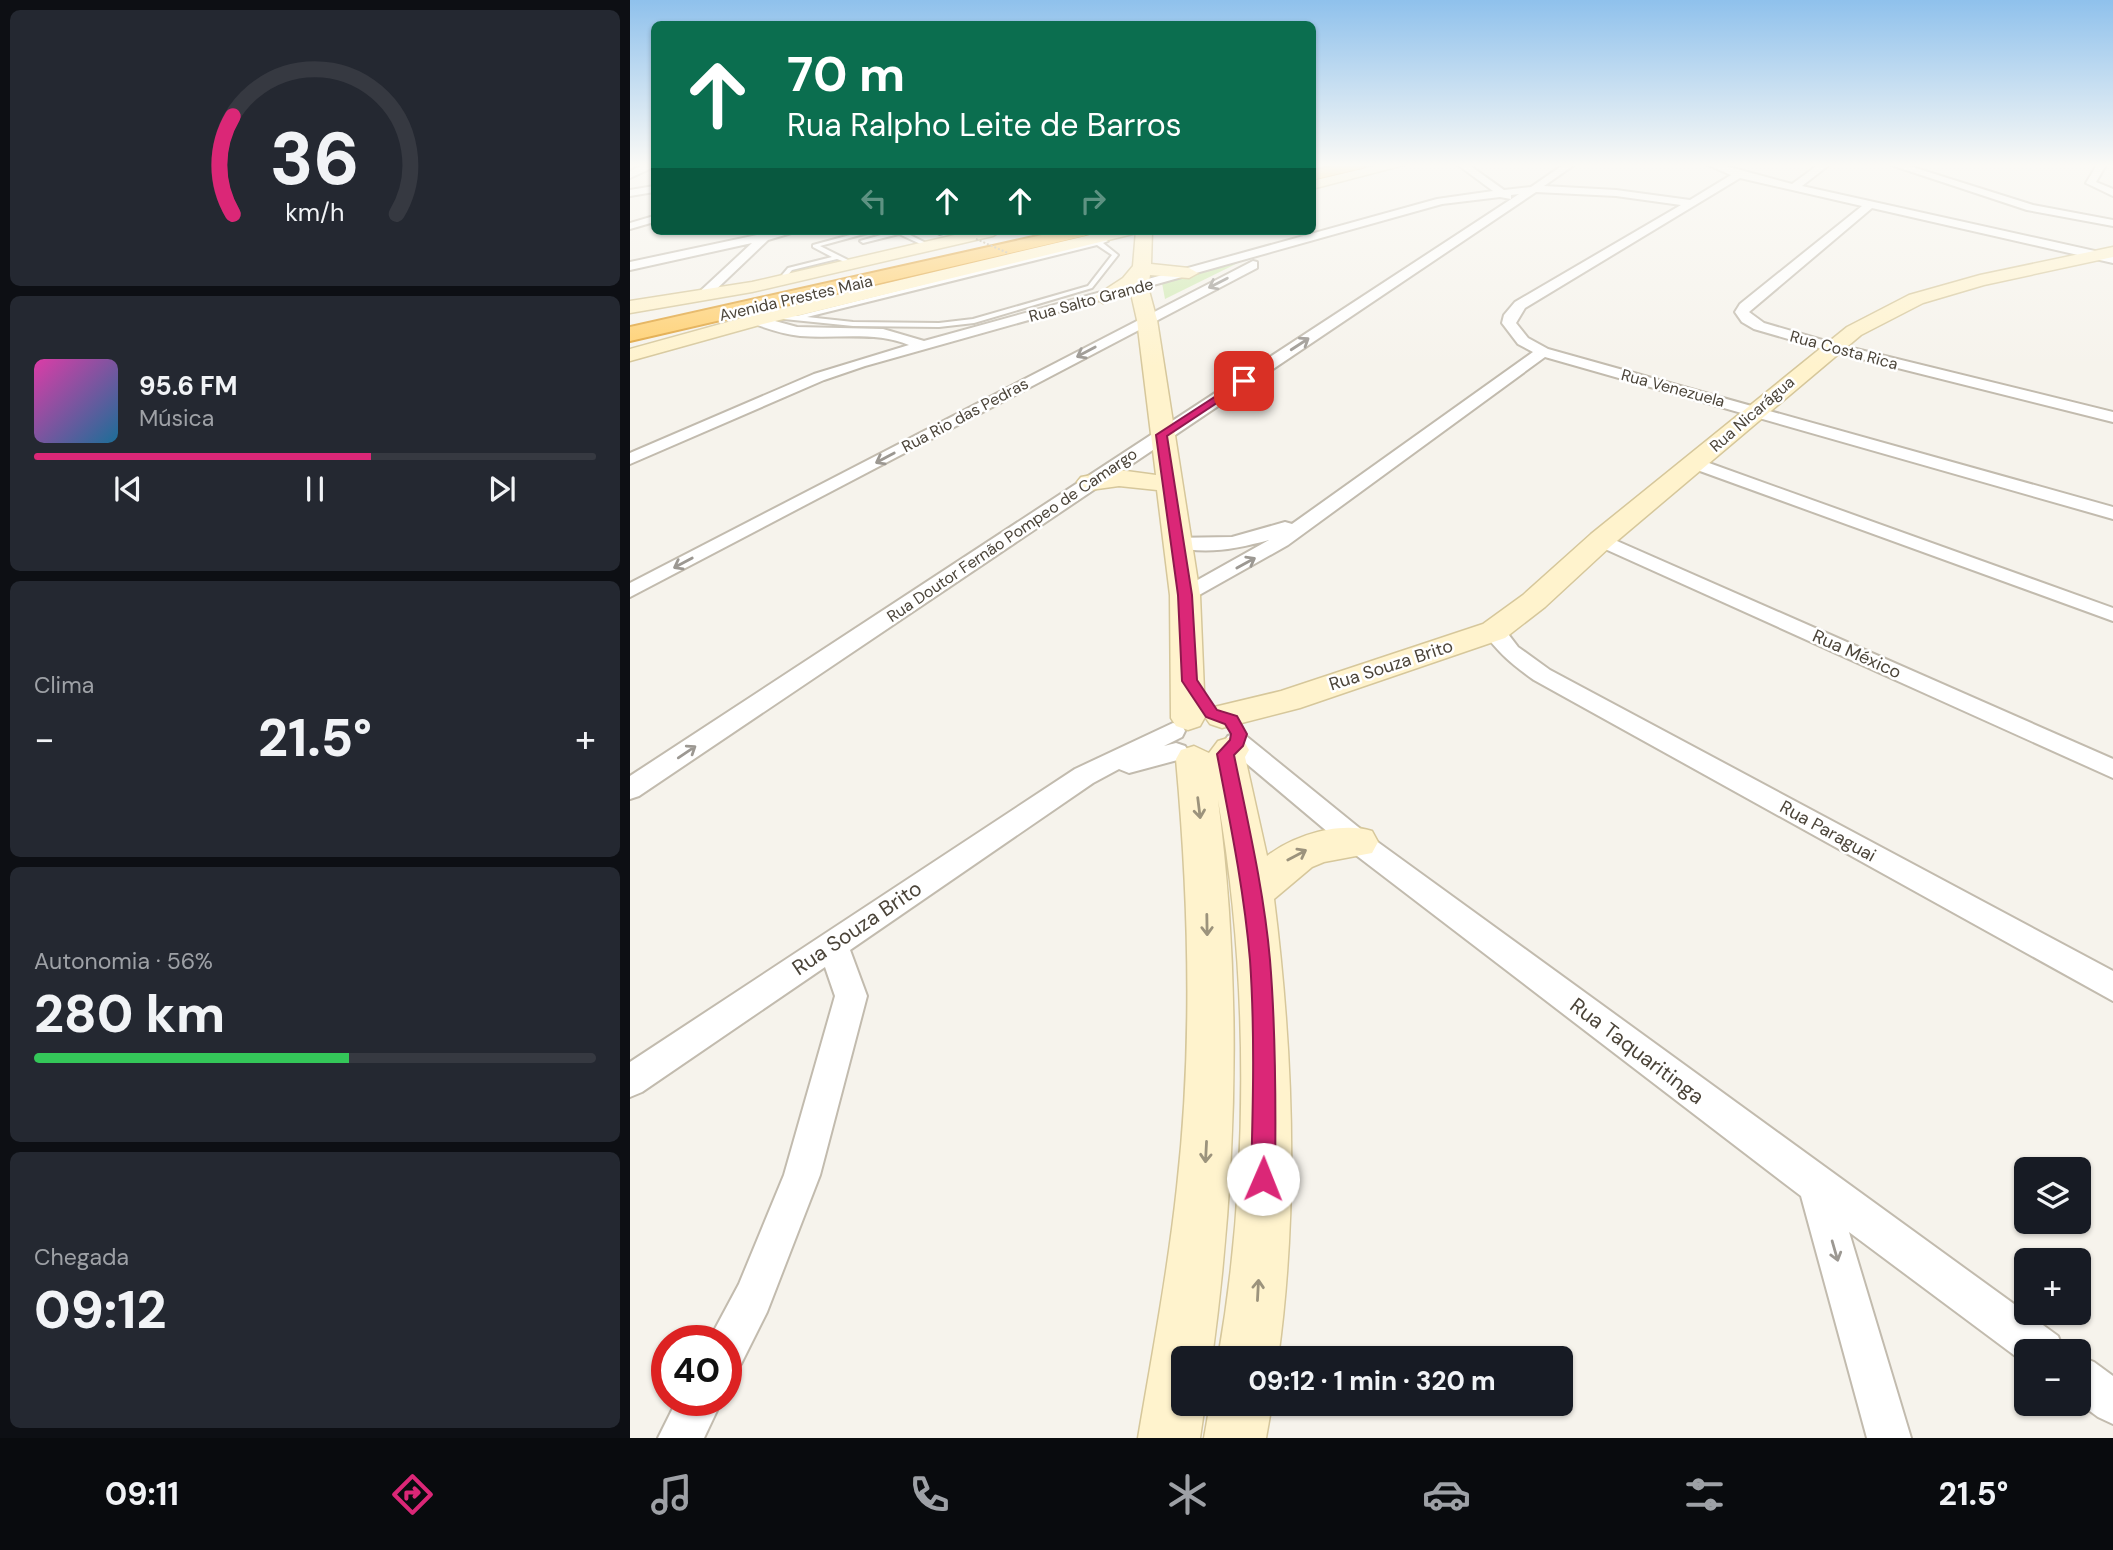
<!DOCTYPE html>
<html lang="pt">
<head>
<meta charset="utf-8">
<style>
  :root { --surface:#171b24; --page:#242831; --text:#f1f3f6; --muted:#9ea1a6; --line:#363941; --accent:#db2777 }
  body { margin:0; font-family:"DM Sans",sans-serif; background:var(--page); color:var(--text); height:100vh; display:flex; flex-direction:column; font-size:26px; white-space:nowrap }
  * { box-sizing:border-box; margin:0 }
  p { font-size:23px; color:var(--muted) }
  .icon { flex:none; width:38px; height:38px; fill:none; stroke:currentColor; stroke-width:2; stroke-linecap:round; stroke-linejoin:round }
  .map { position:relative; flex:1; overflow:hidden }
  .sheet { display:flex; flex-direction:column; gap:10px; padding:10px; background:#0d0f14; width:630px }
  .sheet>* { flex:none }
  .guide { position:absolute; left:21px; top:21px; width:665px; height:214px; border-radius:10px; box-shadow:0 2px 5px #0004; background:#0b6e4f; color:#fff; overflow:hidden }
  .controls { position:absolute; left:1384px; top:1157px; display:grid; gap:14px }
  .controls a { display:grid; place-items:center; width:77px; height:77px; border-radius:10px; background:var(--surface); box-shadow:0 2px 5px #0004; font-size:35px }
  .speed { position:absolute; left:21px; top:1325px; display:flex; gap:14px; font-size:35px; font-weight:700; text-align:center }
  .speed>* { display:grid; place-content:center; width:91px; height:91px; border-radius:50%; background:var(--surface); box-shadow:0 2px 5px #0004; line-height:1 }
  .speed .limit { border:10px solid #d22; background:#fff; color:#111 }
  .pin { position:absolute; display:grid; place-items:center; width:60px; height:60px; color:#fff; margin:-30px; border-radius:14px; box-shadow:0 4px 10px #0006 }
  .me { position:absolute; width:77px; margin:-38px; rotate:1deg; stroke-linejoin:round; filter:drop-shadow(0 0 5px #0008) }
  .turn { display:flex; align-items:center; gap:24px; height:147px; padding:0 21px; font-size:32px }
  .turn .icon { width:91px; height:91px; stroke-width:2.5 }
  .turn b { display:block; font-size:49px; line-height:60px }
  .lanes { display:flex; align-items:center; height:66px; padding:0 21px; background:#0003; justify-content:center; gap:35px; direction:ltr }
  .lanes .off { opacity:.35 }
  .big { font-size:52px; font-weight:800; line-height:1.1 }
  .sheet .widget { flex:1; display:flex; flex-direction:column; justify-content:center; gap:10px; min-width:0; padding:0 24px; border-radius:10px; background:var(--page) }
  .sheet .dial { align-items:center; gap:0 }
  .dial svg { height:182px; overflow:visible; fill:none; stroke:var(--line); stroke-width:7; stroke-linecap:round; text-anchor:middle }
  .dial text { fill:var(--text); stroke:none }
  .song { display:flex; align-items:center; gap:21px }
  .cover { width:84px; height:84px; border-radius:10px; background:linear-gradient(135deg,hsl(320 70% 55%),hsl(200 70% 35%)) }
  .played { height:7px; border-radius:4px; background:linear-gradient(90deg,var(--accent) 60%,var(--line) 60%) }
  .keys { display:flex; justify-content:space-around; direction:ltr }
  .heat { display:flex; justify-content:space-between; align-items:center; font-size:38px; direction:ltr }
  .charge { height:10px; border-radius:5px; background:linear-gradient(90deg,#34c759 56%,var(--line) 0) }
  .trip { position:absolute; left:541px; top:1346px; width:402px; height:70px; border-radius:10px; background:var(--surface); box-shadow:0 2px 5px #0004; font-weight:800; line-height:70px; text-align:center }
  .tabs { display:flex; height:112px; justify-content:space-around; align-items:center; background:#090b0e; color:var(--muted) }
  .tabs .icon { width:49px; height:49px }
  .tabs .active { color:var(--accent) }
  .tabs b { font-size:32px; color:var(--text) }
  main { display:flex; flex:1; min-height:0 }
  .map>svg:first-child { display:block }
</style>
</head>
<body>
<main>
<section class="sheet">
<div class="widget dial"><svg viewBox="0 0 100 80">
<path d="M14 69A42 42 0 1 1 86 69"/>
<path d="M14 69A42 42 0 0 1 14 26" stroke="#db2777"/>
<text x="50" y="56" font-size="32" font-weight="700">36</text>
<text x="50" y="72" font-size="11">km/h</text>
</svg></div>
<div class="widget">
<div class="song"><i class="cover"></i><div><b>95.6 FM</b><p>Música</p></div></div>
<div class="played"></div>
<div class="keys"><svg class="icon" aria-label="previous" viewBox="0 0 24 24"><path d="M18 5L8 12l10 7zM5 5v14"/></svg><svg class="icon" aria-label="pause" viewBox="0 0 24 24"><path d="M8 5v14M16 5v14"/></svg><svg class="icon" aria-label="next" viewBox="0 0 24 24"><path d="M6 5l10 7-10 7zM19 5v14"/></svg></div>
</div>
<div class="widget"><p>Clima</p>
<div class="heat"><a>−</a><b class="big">21.5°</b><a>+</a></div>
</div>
<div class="widget"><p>Autonomia · 56%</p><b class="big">280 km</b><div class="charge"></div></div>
<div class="widget"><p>Chegada</p><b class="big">09:12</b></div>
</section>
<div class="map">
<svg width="1483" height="1438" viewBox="0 0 1483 1438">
  <rect width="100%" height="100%" fill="#f6f3ec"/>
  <path fill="#d2eab5" d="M618 258 535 299 532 283Z"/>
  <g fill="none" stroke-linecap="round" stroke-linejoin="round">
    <defs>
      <g id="lane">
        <path d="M235 231H245L190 246 226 264V266L207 259 162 270 152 282 147 281 158 268 202 257 183 247V245Z"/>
        <path d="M265 231H272L302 246 297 247 269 234 233 243 230 241Z"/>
        <path d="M475 239 478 241 473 243 488 255 462 288 344 323 309 327 223 326 144 318 141 316 144 314 167 316ZM467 245 482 255 458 286 343 319 309 323 223 322 177 317Z"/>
      </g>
      <g id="street">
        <path d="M13 165 24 167 0 178V171Z"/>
        <path d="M828 165H839L874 190 901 187 933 165H944L914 186 986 190 1060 200 1101 175 1078 165H1092L1162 184 1188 165H1199L1172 186 1483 255V263L1242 208 1119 312 1134 323 1206 344 1483 412V422L1196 350 1124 329 1112 322 1105 312 1110 304 1232 206 1110 178 895 308 886 323 898 338 918 349 1483 507V519L915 357 658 545 562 599H548L544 595 548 591 639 540C606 549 575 555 541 546L538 542 541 538 602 537 655 522 662 524 903 352 888 344 872 323 874 315 885 302 1051 205 986 196 906 192 9 796 0 799V776L889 194 881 195V199L870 197 812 204 235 366 194 380 0 464V453L184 374 279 345C245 331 206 339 170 336 153 334 138 329 122 323V317L127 316 167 327 253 329 294 341 807 199 863 191Z"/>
        <path d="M1261 165H1276L1403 205 1483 220V226L1397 210Z"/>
        <path d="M1467 165H1476L1466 182 1483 189V196L1456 183Z"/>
        <path d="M24 186V192L0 196V190Z"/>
        <path d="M24 216V222L0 229V223Z"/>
        <path d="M146 231H168L138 240 76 299H66L65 296 122 243 0 270V262Z"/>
        <path d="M623 261 627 262V268L0 597V583Z"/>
        <path d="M1065 458 1483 608V621L1059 467 1056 463 1059 459Z"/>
        <path d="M971 534 1483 759V778L964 544 961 540 964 536Z"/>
        <path d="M864 624 872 626 888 647 920 670 1483 971V1001L904 680C883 665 867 652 853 631L856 626Z"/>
        <path d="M543 723 552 725 555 731 552 737 534 746 546 743 555 746 559 752 555 758 499 773 489 769 463 783 220 950 237 996 190 1175 137 1312 111 1364 96 1370V1340H79L109 1284 154 1175 205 996 195 967 12 1092 0 1097V1062L445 769Z"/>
        <path d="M607 733 616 736 738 835 1428 1336 1434 1351H1396V1364L1219 1232 1281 1438H1237L1171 1196 718 849 598 748 594 742 598 736Z"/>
        <path d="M1449 1356 1464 1362 1483 1376V1424L1468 1417 1449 1403Z"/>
        <path d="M47 1400H92L74 1438H28Z"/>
      </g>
      <g id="secondary">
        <path d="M749 165H774L682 189V181Z"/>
        <path d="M342 231H371L363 236 122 292 0 313V301L122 282Z"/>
        <path d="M477 231H505L503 234 133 324 0 361V349L127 314Z"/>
        <path d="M506 231H522L521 264 559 268 568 273 559 278 520 275 518 287 527 320 570 595 575 715 580 708 651 691 853 624 893 595 961 534 1217 327 1279 295 1350 275 1483 247V257L1354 285 1293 303 1231 335 981 546 915 607 875 638 670 708 592 728 580 724 575 717 570 726 558 730 546 726 541 718 540 595 527 490 489 486 460 490 451 487 447 482 451 477 489 470 526 475 507 320 500 289 473 303 464 297 493 278 503 266Z"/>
        <path d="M601 737 614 741 619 750 615 757 637 856C664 835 710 821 742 831L748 842 742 853 694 862 682 867 644 899C663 1050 669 1207 648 1358H588C619 1183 619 974 588 800 612 985 607 1174 582 1358H553V1404H575L570 1438H508C522 1355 538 1271 547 1187 563 1046 559 900 546 759L551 750 564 746 579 753 588 741Z"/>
        <path d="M580 1404H642L636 1438H574Z"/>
      </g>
      <g id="highway">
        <path d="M708 165H735L733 168 682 180V171Z"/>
        <path d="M430 231H463L454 236 0 341V327Z"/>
      </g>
    </defs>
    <use href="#lane" stroke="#c2bbae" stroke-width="4"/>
    <use href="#street" stroke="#c2bbae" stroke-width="4"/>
    <use href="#secondary" stroke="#d6c79b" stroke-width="3"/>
    <use href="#highway" stroke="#e0a43c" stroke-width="4"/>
    <use href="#lane" fill="#fff" fill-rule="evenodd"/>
    <use href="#street" fill="#fff" fill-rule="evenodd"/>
    <use href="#secondary" fill="#fff3cd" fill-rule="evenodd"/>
    <use href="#highway" fill="#ffcf6e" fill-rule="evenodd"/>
    <path stroke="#c4b79f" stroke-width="2" stroke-dasharray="2 2" stroke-linecap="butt" d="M346 239 378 253"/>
  </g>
  <path fill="#bab2a6" d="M299 231H330L309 236Z"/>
  <path fill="#979187" d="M307 231H330L309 236Z"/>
  <defs><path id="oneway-shaft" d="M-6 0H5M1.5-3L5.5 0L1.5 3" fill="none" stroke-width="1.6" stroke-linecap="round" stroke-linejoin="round" transform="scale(1.75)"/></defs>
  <g stroke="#9c9892">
    <use href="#oneway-shaft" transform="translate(588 283) rotate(153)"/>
    <use href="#oneway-shaft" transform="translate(670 344) rotate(-33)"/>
    <use href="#oneway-shaft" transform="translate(456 352) rotate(152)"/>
    <use href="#oneway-shaft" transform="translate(255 458) rotate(152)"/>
    <use href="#oneway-shaft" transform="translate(53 563) rotate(152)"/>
    <use href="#oneway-shaft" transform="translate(616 563) rotate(-29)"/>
    <use href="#oneway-shaft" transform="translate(57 752) rotate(-34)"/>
    <use href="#oneway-shaft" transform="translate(1205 1251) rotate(74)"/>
  </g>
  <g stroke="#9c937c">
    <use href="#oneway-shaft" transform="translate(569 808) rotate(83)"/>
    <use href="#oneway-shaft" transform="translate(667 855) rotate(-28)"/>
    <use href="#oneway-shaft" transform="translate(577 925) rotate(89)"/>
    <use href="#oneway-shaft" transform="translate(576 1152) rotate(93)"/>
    <use href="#oneway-shaft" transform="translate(628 1290) rotate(-87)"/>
  </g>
  <linearGradient id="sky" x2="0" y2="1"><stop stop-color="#8fc1ec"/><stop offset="0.45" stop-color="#fbfaf6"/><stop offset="1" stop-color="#fbfaf6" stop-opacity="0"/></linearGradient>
  <rect width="1483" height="367" fill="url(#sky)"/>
  <path fill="#db2777" stroke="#8e194d" stroke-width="2" d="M614 378 619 381 617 383 537 436 562 595 567 680 587 710 607 716 617 734 613 746 604 755C618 823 634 891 640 960 646 1032 646 1106 645 1179L642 1187 633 1191 625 1187 621 1179C623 1106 625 1032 620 960 614 890 600 822 587 754L600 740 601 734 595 724 576 717 552 681 548 595 526 435Z"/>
  <g text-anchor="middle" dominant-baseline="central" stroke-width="5" stroke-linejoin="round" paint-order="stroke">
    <g font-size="16" fill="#4b4439" stroke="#fff">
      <text transform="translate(166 298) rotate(-13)">Avenida Prestes Maia</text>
      <text transform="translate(461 300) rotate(-15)">Rua Salto Grande</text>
      <text transform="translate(1214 350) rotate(15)">Rua Costa Rica</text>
      <text transform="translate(1043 388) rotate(15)">Rua Venezuela</text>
      <text transform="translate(1122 414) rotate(-41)">Rua Nicarágua</text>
      <text transform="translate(335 415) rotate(-28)">Rua Rio das Pedras</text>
      <text transform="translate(382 535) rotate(-34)">Rua Doutor Fernão Pompeo de Camargo</text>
    </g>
    <g font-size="18" fill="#4b4439" stroke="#fff">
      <text transform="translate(1227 654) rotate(24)">Rua México</text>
      <text transform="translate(761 665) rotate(-18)">Rua Souza Brito</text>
      <text transform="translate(1198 831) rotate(29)">Rua Paraguai</text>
    </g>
    <g font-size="21" fill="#4b4439" stroke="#fff">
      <text transform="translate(227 928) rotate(-34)">Rua Souza Brito</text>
      <text transform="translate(1007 1051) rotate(37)">Rua Taquaritinga</text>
    </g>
  </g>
</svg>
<div class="controls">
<a><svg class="icon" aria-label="layers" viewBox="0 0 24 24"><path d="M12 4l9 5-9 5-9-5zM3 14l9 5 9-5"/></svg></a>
<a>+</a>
<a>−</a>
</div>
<div class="speed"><div class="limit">40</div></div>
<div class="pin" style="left:614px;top:381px;background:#d93025"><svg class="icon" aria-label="arrive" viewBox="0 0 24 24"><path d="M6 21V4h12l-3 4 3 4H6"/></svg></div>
<svg class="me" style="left:633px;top:1179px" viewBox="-20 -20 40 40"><circle r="19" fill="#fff"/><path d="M0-13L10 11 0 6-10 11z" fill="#db2777"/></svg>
<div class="trip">09:12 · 1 min · 320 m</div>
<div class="guide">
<div class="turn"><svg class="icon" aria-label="ahead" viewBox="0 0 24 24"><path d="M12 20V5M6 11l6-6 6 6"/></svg><div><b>70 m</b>Rua Ralpho Leite de Barros</div></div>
<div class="lanes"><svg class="icon off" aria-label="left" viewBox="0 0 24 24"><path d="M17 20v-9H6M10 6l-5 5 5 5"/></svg><svg class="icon" aria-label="ahead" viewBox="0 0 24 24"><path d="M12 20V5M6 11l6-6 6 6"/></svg><svg class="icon" aria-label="ahead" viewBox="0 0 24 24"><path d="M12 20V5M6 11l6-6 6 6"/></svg><svg class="icon off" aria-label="right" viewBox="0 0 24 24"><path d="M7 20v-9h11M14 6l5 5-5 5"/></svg></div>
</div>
</div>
</main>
<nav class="tabs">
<b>09:11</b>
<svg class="icon active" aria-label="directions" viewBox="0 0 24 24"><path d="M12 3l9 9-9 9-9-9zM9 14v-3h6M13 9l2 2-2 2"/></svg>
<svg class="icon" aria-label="music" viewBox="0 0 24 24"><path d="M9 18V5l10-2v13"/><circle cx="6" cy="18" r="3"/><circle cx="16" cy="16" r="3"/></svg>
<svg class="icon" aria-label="phone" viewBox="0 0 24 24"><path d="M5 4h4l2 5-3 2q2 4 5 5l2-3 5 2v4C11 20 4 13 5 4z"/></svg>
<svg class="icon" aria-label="climate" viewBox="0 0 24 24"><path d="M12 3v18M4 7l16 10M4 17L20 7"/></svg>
<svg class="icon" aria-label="car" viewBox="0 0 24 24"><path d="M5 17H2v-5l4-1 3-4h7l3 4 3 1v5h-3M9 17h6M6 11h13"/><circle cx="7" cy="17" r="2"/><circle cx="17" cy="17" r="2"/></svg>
<svg class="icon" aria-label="filters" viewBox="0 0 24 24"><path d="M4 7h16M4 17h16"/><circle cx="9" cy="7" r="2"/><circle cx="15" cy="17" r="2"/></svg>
<b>21.5°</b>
</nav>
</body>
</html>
